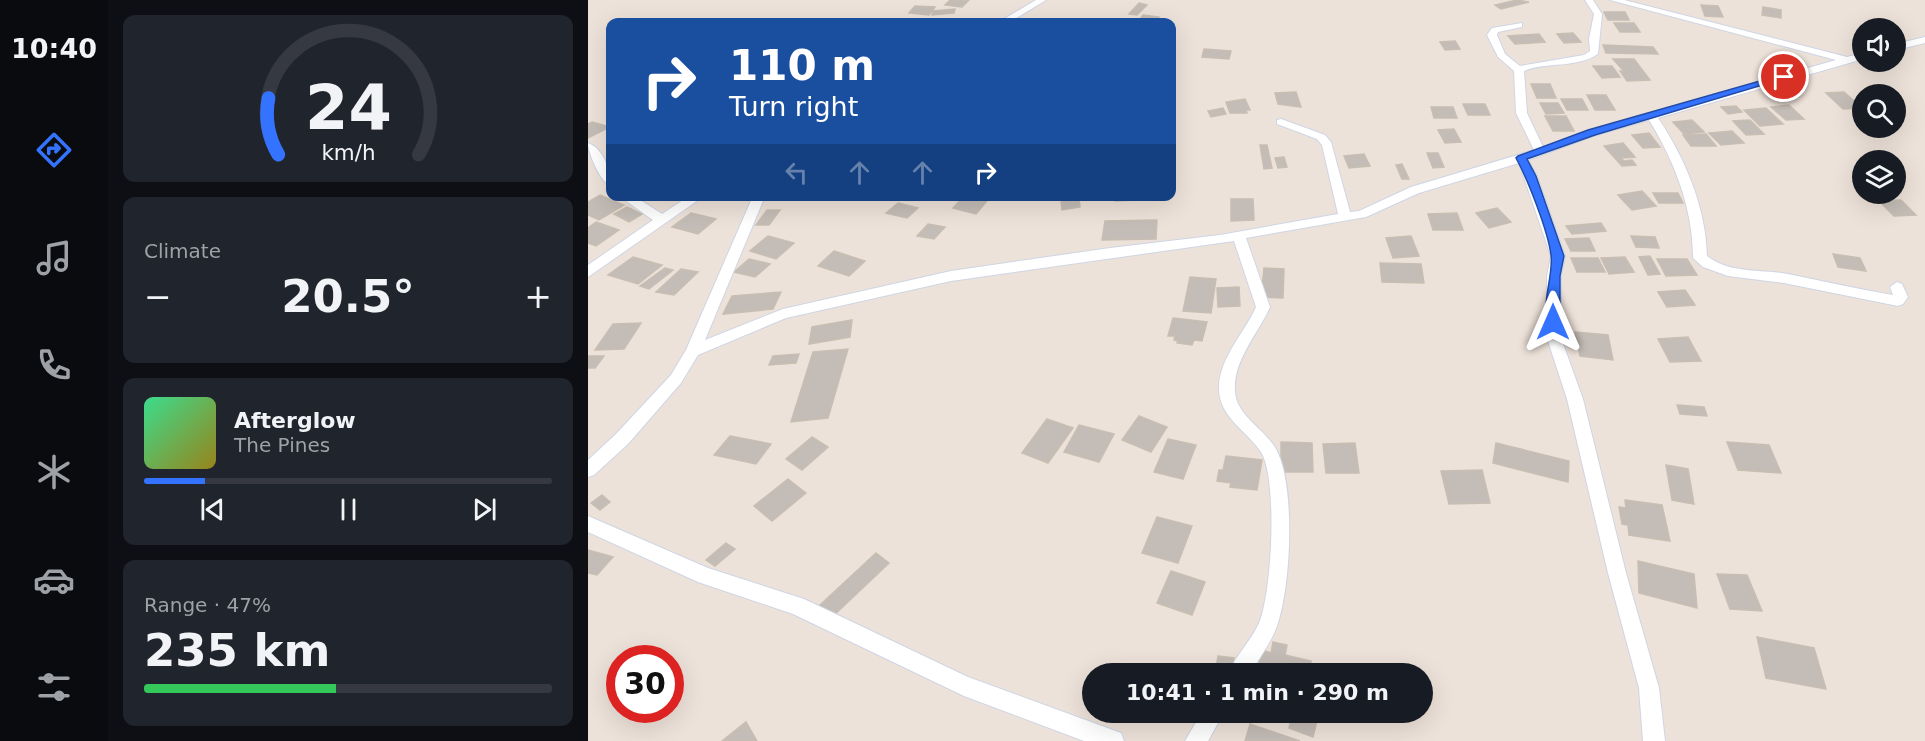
<!DOCTYPE html>
<html lang="en">
<head>
<meta charset="utf-8">
<style>
  :root { --surface:#171b24; --page:#20242c; --text:#f1f3f6; --muted:#9ea1a6; --line:#363941; --accent:#3473ff }
  body { margin:0; font-family:"DejaVu Sans",sans-serif; background:var(--page); color:var(--text); height:100vh; display:flex; flex-direction:column; font-size:22px; white-space:nowrap }
  * { box-sizing:border-box; margin:0 }
  p { font-size:20px; color:var(--muted) }
  .icon { flex:none; width:33px; height:33px; fill:none; stroke:currentColor; stroke-width:2; stroke-linecap:round; stroke-linejoin:round }
  .map { position:relative; flex:1; overflow:hidden }
  .side { display:flex; flex-direction:column; gap:15px; padding:15px; background:#0d0f14; width:480px }
  .side>* { flex:none }
  .banner { position:absolute; left:18px; top:18px; width:570px; height:183px; border-radius:12px; box-shadow:0 6px 24px #0002; background:#1a4fa0; color:#fff; overflow:hidden }
  .buttons { position:absolute; left:1264px; top:18px; display:grid; gap:12px }
  .buttons a { display:grid; place-items:center; width:54px; height:54px; border-radius:50%; background:var(--surface); box-shadow:0 6px 24px #0002; font-size:30px }
  .speed { position:absolute; left:18px; top:645px; display:flex; gap:12px; font-size:30px; font-weight:700; text-align:center }
  .speed>* { display:grid; place-content:center; width:78px; height:78px; border-radius:50%; background:var(--surface); box-shadow:0 6px 24px #0002; line-height:1 }
  .speed .limit { border:9px solid #d22; background:#fff; color:#111 }
  .pin { position:absolute; display:grid; place-items:center; width:51px; height:51px; color:#fff; margin:-26px; border:3px solid #fff; border-radius:50%; box-shadow:0 2px 6px #0007 }
  .me { position:absolute; width:66px; margin:-33px; rotate:0deg; stroke-linejoin:round; filter:drop-shadow(0 0 4px #0008) }
  .turn { display:flex; align-items:center; gap:21px; height:126px; padding:0 24px; font-size:27px }
  .turn .icon { width:78px; height:78px; stroke-width:2.5 }
  .turn b { display:block; font-size:42px; line-height:51px }
  .lanes { display:flex; align-items:center; height:57px; padding:0 24px; background:#0003; justify-content:center; gap:30px; direction:ltr }
  .lanes .off { opacity:.35 }
  .big { font-size:45px; font-weight:600; line-height:1.1 }
  .side .card { flex:1; display:flex; flex-direction:column; justify-content:center; gap:9px; min-width:0; padding:0 21px; border-radius:12px; background:var(--page) }
  .side .dial { align-items:center; gap:0 }
  .dial svg { height:156px; overflow:visible; fill:none; stroke:var(--line); stroke-width:7; stroke-linecap:round; text-anchor:middle }
  .dial text { fill:var(--text); stroke:none }
  .song { display:flex; align-items:center; gap:18px }
  .cover { width:72px; height:72px; border-radius:9px; background:linear-gradient(135deg,hsl(150 70% 55%),hsl(50 70% 35%)) }
  .played { height:6px; border-radius:3px; background:linear-gradient(90deg,var(--accent) 15%,var(--line) 15%) }
  .keys { display:flex; justify-content:space-around; direction:ltr }
  .heat { display:flex; justify-content:space-between; align-items:center; font-size:33px; direction:ltr }
  .charge { height:9px; border-radius:4px; background:linear-gradient(90deg,#34c759 47%,var(--line) 0) }
  .trip { position:absolute; left:494px; top:663px; width:351px; height:60px; border-radius:30px; background:var(--surface); box-shadow:0 6px 24px #0002; font-weight:600; line-height:60px; text-align:center }
  main { display:flex; flex:1; min-height:0 }
  .tab-bar { display:flex; flex-direction:column; width:108px; justify-content:space-around; align-items:center; background:#090b0e; color:var(--muted) }
  .tab-bar .icon { width:42px; height:42px }
  .tab-bar .on { color:var(--accent) }
  .tab-bar b { font-size:27px; color:var(--text) }
  .map>svg:first-child { display:block }
</style>
</head>
<body>
<main>
<nav class="tab-bar">
<b>10:40</b>
<svg class="icon on" aria-label="directions" viewBox="0 0 24 24"><path d="M12 3l9 9-9 9-9-9zM9 14v-3h6M13 9l2 2-2 2"/></svg>
<svg class="icon" aria-label="music" viewBox="0 0 24 24"><path d="M9 18V5l10-2v13"/><circle cx="6" cy="18" r="3"/><circle cx="16" cy="16" r="3"/></svg>
<svg class="icon" aria-label="phone" viewBox="0 0 24 24"><path d="M5 4h4l2 5-3 2q2 4 5 5l2-3 5 2v4C11 20 4 13 5 4z"/></svg>
<svg class="icon" aria-label="climate" viewBox="0 0 24 24"><path d="M12 3v18M4 7l16 10M4 17L20 7"/></svg>
<svg class="icon" aria-label="car" viewBox="0 0 24 24"><path d="M5 17H2v-5l4-1 3-4h7l3 4 3 1v5h-3M9 17h6M6 11h13"/><circle cx="7" cy="17" r="2"/><circle cx="17" cy="17" r="2"/></svg>
<svg class="icon" aria-label="filters" viewBox="0 0 24 24"><path d="M4 7h16M4 17h16"/><circle cx="9" cy="7" r="2"/><circle cx="15" cy="17" r="2"/></svg>
</nav>
<section class="side">
<div class="card dial"><svg viewBox="0 0 100 80">
<path d="M14 69A42 42 0 1 1 86 69"/>
<path d="M14 69A42 42 0 0 1 9 40" stroke="#3473ff"/>
<text x="50" y="56" font-size="32" font-weight="700">24</text>
<text x="50" y="72" font-size="11">km/h</text>
</svg></div>
<div class="card"><p>Climate</p>
<div class="heat"><a>−</a><b class="big">20.5°</b><a>+</a></div>
</div>
<div class="card">
<div class="song"><i class="cover"></i><div><b>Afterglow</b><p>The Pines</p></div></div>
<div class="played"></div>
<div class="keys"><svg class="icon" aria-label="previous" viewBox="0 0 24 24"><path d="M18 5L8 12l10 7zM5 5v14"/></svg><svg class="icon" aria-label="pause" viewBox="0 0 24 24"><path d="M8 5v14M16 5v14"/></svg><svg class="icon" aria-label="next" viewBox="0 0 24 24"><path d="M6 5l10 7-10 7zM19 5v14"/></svg></div>
</div>
<div class="card"><p>Range · 47%</p><b class="big">235 km</b><div class="charge"></div></div>
</section>
<div class="map">
<svg width="1337" height="741" viewBox="0 0 1337 741">
  <rect width="100%" height="100%" fill="#ede2d9"/>
  <g fill="#c4bcb6" stroke="#c8beb2" stroke-width="1.5">
    <path d="M362 0H381L374 7 357 5Z"/>
    <path d="M929 0 941 2 913 9 907 5Z"/>
    <path d="M551 3 559 5 549 15 541 14Z"/>
    <path d="M1113 5 1130 6 1135 17 1117 16Z"/>
    <path d="M327 6 347 7 341 15 321 13Z"/>
    <path d="M1175 7 1193 10V18L1174 15Z"/>
    <path d="M367 9 366 13 344 15 345 11Z"/>
    <path d="M1016 12H1037L1041 20H1020Z"/>
    <path d="M555 15 571 17 567 22H550Z"/>
    <path d="M1026 23H1046L1052 32H1032Z"/>
    <path d="M985 33 993 42 976 43 969 34Z"/>
    <path d="M951 34 957 42 927 44 920 36Z"/>
    <path d="M867 41 872 49 857 50 852 42Z"/>
    <path d="M1015 45 1065 47 1070 54 1018 53Z"/>
    <path d="M616 49 643 51 641 59 614 57Z"/>
    <path d="M1025 59H1046L1062 80 1039 81 1032 71H1036L1033 68Z"/>
    <path d="M1005 66H1024L1032 77 1014 78Z"/>
    <path d="M943 84H962L968 98H949Z"/>
    <path d="M708 92 713 107 690 104 687 93Z"/>
    <path d="M1256 92 1274 108 1255 109 1238 93Z"/>
    <path d="M999 95H1018L1027 110H1007Z"/>
    <path d="M657 99 662 110H658L659 113H642L638 102Z"/>
    <path d="M973 99H994L1000 110H979Z"/>
    <path d="M952 103H970L976 113 958 114Z"/>
    <path d="M875 104H897L902 115H880Z"/>
    <path d="M1201 105 1216 119 1198 120 1183 107Z"/>
    <path d="M1148 106 1154 112 1140 114 1133 107Z"/>
    <path d="M843 107H865L869 118H846Z"/>
    <path d="M635 108 638 114 623 117 620 111Z"/>
    <path d="M1178 108 1195 124 1172 126 1156 110Z"/>
    <path d="M957 116H978L986 131H965Z"/>
    <path d="M1104 120 1116 132 1096 134 1085 122Z"/>
    <path d="M1162 120 1176 134 1158 135 1145 121Z"/>
    <path d="M4 122 22 127 0 138V124Z"/>
    <path d="M866 129 873 142 857 143 850 130Z"/>
    <path d="M1144 131 1156 143 1133 145 1121 133Z"/>
    <path d="M1061 133 1072 147 1055 148 1044 135Z"/>
    <path d="M1118 134 1128 146H1103L1095 135Z"/>
    <path d="M1035 143 1047 157 1033 158 1036 161 1044 160 1048 165 1034 166 1016 146Z"/>
    <path d="M672 145H679L684 168 676 169Z"/>
    <path d="M839 153H850L856 167 845 168Z"/>
    <path d="M776 154 782 166 761 168 756 156Z"/>
    <path d="M696 157 699 167 690 168 687 158Z"/>
    <path d="M814 164 821 179H814L808 165Z"/>
    <path d="M1054 191 1068 206 1044 210 1030 195Z"/>
    <path d="M1065 193H1090L1095 203H1071Z"/>
    <path d="M12 195 36 205 11 220 0 215V202Z"/>
    <path d="M376 196H403L388 214 365 208Z"/>
    <path d="M527 196H550V200L527 201Z"/>
    <path d="M491 198 492 207 474 210 473 200Z"/>
    <path d="M643 199H665L666 220 643 221Z"/>
    <path d="M1313 200 1328 215 1306 216 1291 201Z"/>
    <path d="M310 203 330 208 319 218 298 213Z"/>
    <path d="M39 207 54 214 41 222 26 214Z"/>
    <path d="M909 208 923 222 901 228 888 213Z"/>
    <path d="M179 210H192L181 225H168Z"/>
    <path d="M103 213 128 219 110 234 84 227Z"/>
    <path d="M869 213 875 230H845L840 214Z"/>
    <path d="M569 220 568 239 514 240 517 221Z"/>
    <path d="M8 222 31 230 8 246 0 243V228Z"/>
    <path d="M1013 223 1018 231 984 234 978 226Z"/>
    <path d="M340 224 357 227 346 239 329 236Z"/>
    <path d="M180 236 206 243 188 259 162 251Z"/>
    <path d="M823 236 831 256 805 258 798 238Z"/>
    <path d="M1043 236 1067 237 1071 248 1048 247Z"/>
    <path d="M1001 238 1007 251H983L977 239Z"/>
    <path d="M246 251 277 261 261 276 230 266Z"/>
    <path d="M1245 254 1272 258 1278 271 1250 267Z"/>
    <path d="M1062 256 1072 274 1060 275 1051 257Z"/>
    <path d="M45 257 74 265 50 284 20 275Z"/>
    <path d="M1037 257 1046 272 1021 274 1013 258Z"/>
    <path d="M983 258H1010L1017 272H989Z"/>
    <path d="M161 259 182 264 167 277 146 272Z"/>
    <path d="M1069 259H1099L1109 275 1078 276Z"/>
    <path d="M792 263 833 264 836 283 794 282Z"/>
    <path d="M77 268 85 270 61 289 52 286Z"/>
    <path d="M676 268 696 269 695 298 673 297Z"/>
    <path d="M93 269 110 272 86 295 68 292Z"/>
    <path d="M602 277 628 279 623 313 595 311Z"/>
    <path d="M651 287 652 306 630 307 629 288Z"/>
    <path d="M1097 290 1107 305 1079 307 1070 292Z"/>
    <path d="M193 292 185 309 135 314 144 296Z"/>
    <path d="M585 318 619 322 614 341 606 340 604 345 589 343 590 341 586 340 587 336H580Z"/>
    <path d="M264 320 262 337 221 344 224 327Z"/>
    <path d="M53 323 36 349 7 350 25 324Z"/>
    <path d="M987 332 1020 335 1025 360 992 356Z"/>
    <path d="M1100 337 1113 361 1082 362 1070 339Z"/>
    <path d="M260 349 240 418 203 422 225 352Z"/>
    <path d="M211 354 208 363 181 365 185 356Z"/>
    <path d="M0 356H16L7 368H0Z"/>
    <path d="M1089 405 1116 407 1119 416 1092 414Z"/>
    <path d="M551 416 579 427 563 452 534 440Z"/>
    <path d="M459 419 485 428 460 463 434 453Z"/>
    <path d="M491 425 526 434 511 462 476 452Z"/>
    <path d="M142 436 183 444 168 464 126 455Z"/>
    <path d="M224 437 240 447 214 470 198 459Z"/>
    <path d="M580 439 608 445 595 479 566 472Z"/>
    <path d="M693 442 724 443 725 472H693Z"/>
    <path d="M1139 442 1181 445 1193 473 1150 470Z"/>
    <path d="M767 443 771 473H738L735 444Z"/>
    <path d="M908 443 981 461 980 482 905 463Z"/>
    <path d="M638 456 674 460 669 490 642 487 643 483 629 481 631 470H635Z"/>
    <path d="M1078 465 1100 469 1106 504 1084 500Z"/>
    <path d="M894 470 902 503 861 504 853 471Z"/>
    <path d="M200 479 218 493 184 521 166 506Z"/>
    <path d="M14 495 22 502 12 510 3 503Z"/>
    <path d="M1037 500 1074 505 1082 541 1041 535 1040 525 1034 524 1031 507 1038 508Z"/>
    <path d="M569 517 604 526 590 563 554 553Z"/>
    <path d="M138 543 147 549 127 566 118 560Z"/>
    <path d="M0 550 25 557 9 575 0 573Z"/>
    <path d="M288 553 301 563 243 618 231 606Z"/>
    <path d="M1050 561 1106 574 1109 608 1051 593Z"/>
    <path d="M583 571 617 582 604 615 569 603Z"/>
    <path d="M1129 574 1159 575 1174 611 1142 609Z"/>
    <path d="M1169 637 1226 648 1238 689 1178 678Z"/>
    <path d="M685 642 699 645 697 655 723 661 721 674H669L674 650 683 653Z"/>
    <path d="M630 656 646 658 643 674H627Z"/>
    <path d="M705 712H718L730 717 725 737 701 728Z"/>
    <path d="M158 722 169 741H134Z"/>
    <path d="M662 724 712 741H657Z"/>
  </g>
  <g fill="none" stroke-linecap="round" stroke-linejoin="round">
    <defs>
      <g id="street">
        <path d="M448 0H458L422 22H411Z"/>
        <path d="M997 0H1005L1014 14 1010 54C987 69 960 61 936 71L939 113 955 147 1000 131 1248 60 1022 0H1036L1259 57 1275 53V59L1070 118C1097 158 1118 208 1119 256 1142 274 1173 269 1200 274 1235 281 1270 289 1305 295L1302 287 1309 282 1314 284 1320 297 1315 304 1310 306 1196 283 1140 276 1115 267 1105 258C1105 209 1087 162 1061 120L1008 135 940 160 949 176 977 256 973 276V338L995 399 1038 573 1071 688 1077 741H1055L1051 688 1020 573 979 399 959 338V276L963 256 931 163 831 193 778 217 658 238 682 307C670 334 645 360 647 391 648 416 677 429 688 449 708 486 703 586 689 626 683 643 671 658 662 674H640C648 655 663 641 671 623 684 594 690 479 673 452 657 429 629 416 631 385 633 356 657 332 668 307L646 241 363 281 198 318 110 355 93 383 40 444 6 475 0 477V460L28 434 83 375 98 350 165 196H177L117 340 195 309 363 271 522 248 632 235 750 214 734 145 729 139 689 124V120L693 119 737 135 743 142 762 212 771 211 823 187 946 150 928 113 926 71 910 57 899 35 904 28 934 23V27L910 32 909 35 917 54 932 66 996 55 1002 51 1001 39 1006 14Z"/>
        <path d="M1337 37V43L1308 50V44Z"/>
        <path d="M0 143C16 149 22 170 22 185 13 183 0 153 0 143Z"/>
        <path d="M31 196H46L74 214 101 196H116L0 277V265L65 220Z"/>
        <path d="M0 516 120 568 216 599 380 677 533 733 536 741H496L376 696 205 614 110 582 0 532Z"/>
        <path d="M614 712H636L620 741H597Z"/>
      </g>
    </defs>
    <use href="#street" stroke="#ced5e4" stroke-width="2"/>
    <use href="#street" fill="#fff" fill-rule="evenodd"/>
  </g>
  <path fill="#3473ff" stroke="#224ba6" stroke-width="1.5" d="M1193 75 1201 77 1007 135 939 159 948 176 976 256 972 276V322L965 326 961 325C952 305 966 275 963 255 960 231 940 180 928 158L930 156 1000 130Z"/>
</svg>
<div class="buttons">
<a><svg class="icon" aria-label="sound" viewBox="0 0 24 24"><path d="M4 9h4l5-4v14l-5-4H4zM17 9q2 3 0 6"/></svg></a>
<a><svg class="icon" aria-label="search" viewBox="0 0 24 24"><circle cx="10" cy="10" r="6"/><path d="M15 15l6 6"/></svg></a>
<a><svg class="icon" aria-label="layers" viewBox="0 0 24 24"><path d="M12 4l9 5-9 5-9-5zM3 14l9 5 9-5"/></svg></a>
</div>
<div class="speed"><div class="limit">30</div></div>
<div class="pin" style="left:1196px;top:77px;background:#d93025"><svg class="icon" aria-label="arrive" viewBox="0 0 24 24"><path d="M6 21V4h12l-3 4 3 4H6"/></svg></div>
<svg class="me" style="left:965px;top:322px" viewBox="-20 -20 40 40"><path d="M0-17L14 15 0 8-14 15z" fill="#3473ff" stroke="#fff" stroke-width="4"/></svg>
<div class="trip">10:41 · 1 min · 290 m</div>
<div class="banner">
<div class="turn"><svg class="icon" aria-label="right" viewBox="0 0 24 24"><path d="M7 20v-9h11M14 6l5 5-5 5"/></svg><div><b>110 m</b>Turn right</div></div>
<div class="lanes"><svg class="icon off" aria-label="left" viewBox="0 0 24 24"><path d="M17 20v-9H6M10 6l-5 5 5 5"/></svg><svg class="icon off" aria-label="ahead" viewBox="0 0 24 24"><path d="M12 20V5M6 11l6-6 6 6"/></svg><svg class="icon off" aria-label="ahead" viewBox="0 0 24 24"><path d="M12 20V5M6 11l6-6 6 6"/></svg><svg class="icon" aria-label="right" viewBox="0 0 24 24"><path d="M7 20v-9h11M14 6l5 5-5 5"/></svg></div>
</div>
</div>
</main>
</body>
</html>
